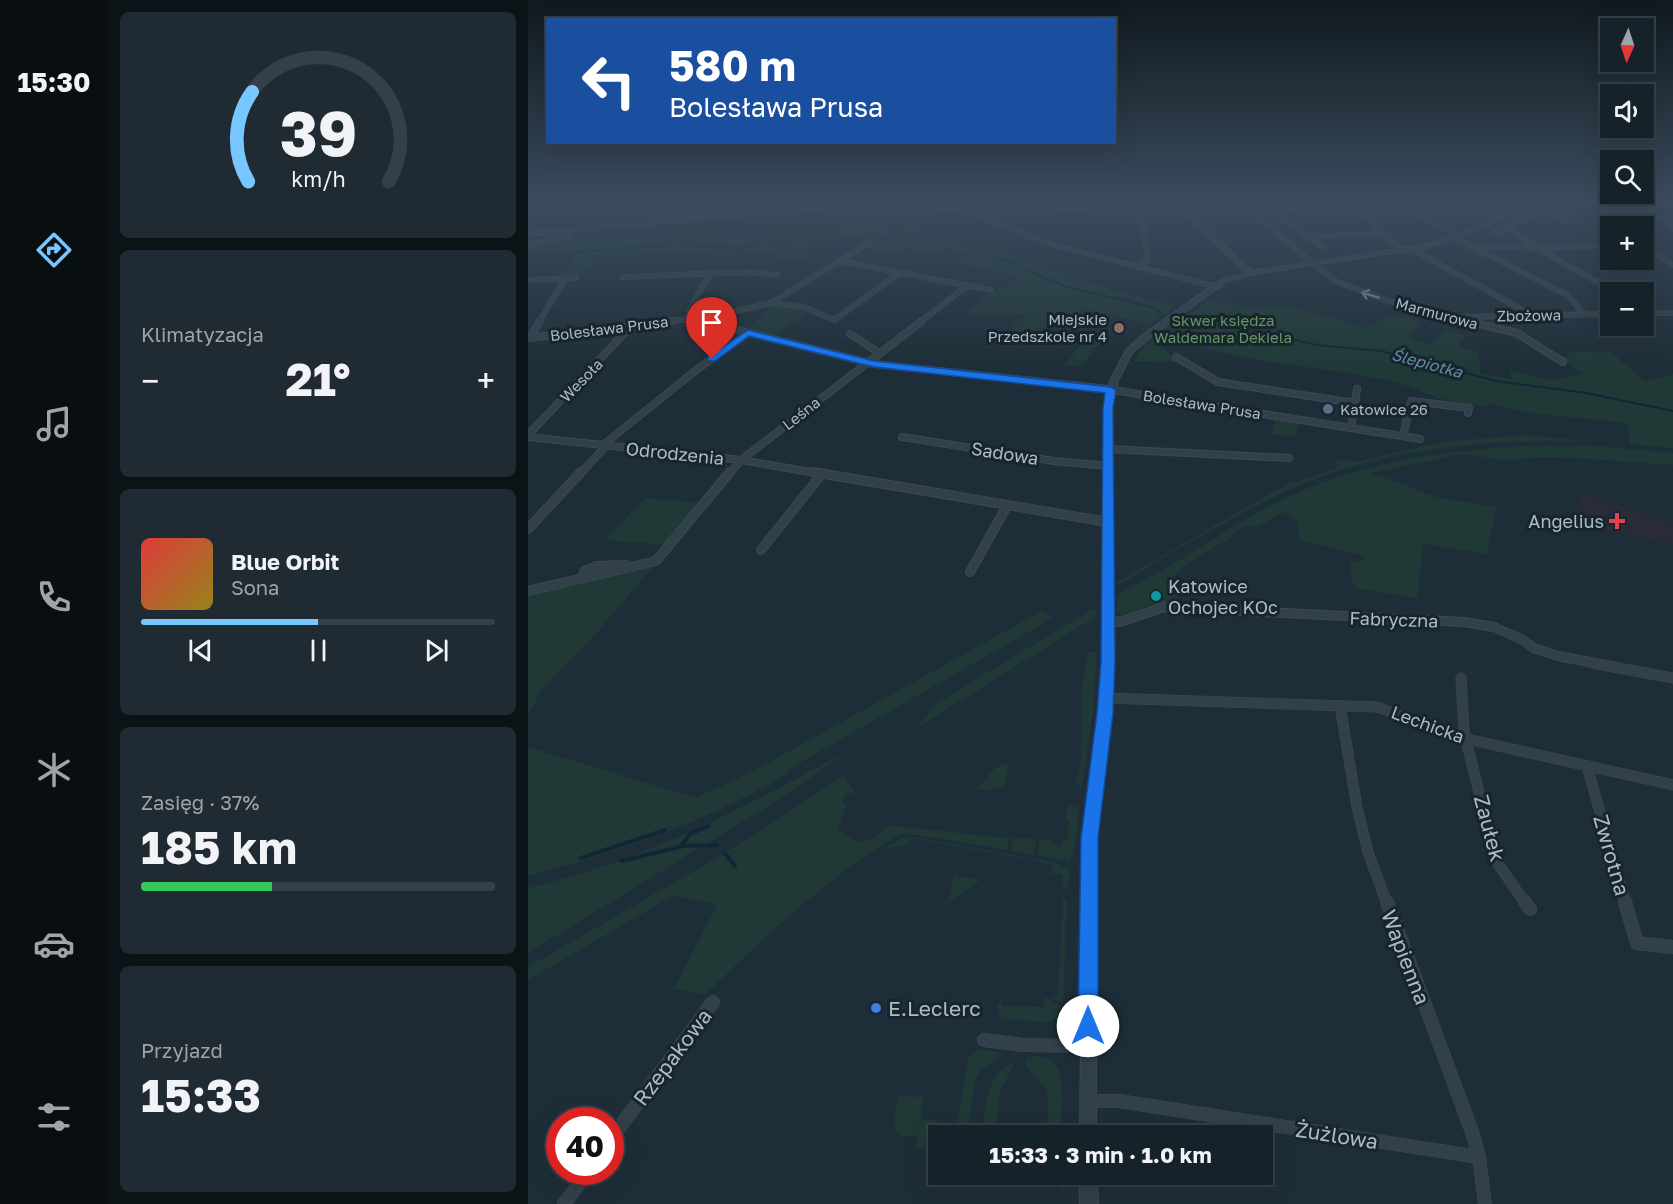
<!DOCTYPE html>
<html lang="pl">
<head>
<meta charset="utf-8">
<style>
  :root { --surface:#16222a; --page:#1f2a32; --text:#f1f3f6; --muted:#9ea4a8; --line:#353f47; --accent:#78c6ff }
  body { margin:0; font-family:"Golos Text",sans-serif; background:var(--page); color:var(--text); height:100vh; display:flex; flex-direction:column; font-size:22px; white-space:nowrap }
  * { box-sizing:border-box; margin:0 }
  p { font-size:20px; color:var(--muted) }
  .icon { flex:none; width:33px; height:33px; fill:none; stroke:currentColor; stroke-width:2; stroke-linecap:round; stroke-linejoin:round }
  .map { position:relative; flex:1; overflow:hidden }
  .sheet { display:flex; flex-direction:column; gap:12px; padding:12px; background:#0c1317; width:420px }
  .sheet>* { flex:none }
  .guide { position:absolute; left:18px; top:18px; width:570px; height:126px; border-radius:0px; box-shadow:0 6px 24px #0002,0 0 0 2px var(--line); background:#1a4fa0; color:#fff; overflow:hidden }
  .needle { width:39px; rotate:183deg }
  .fabs { position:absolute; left:1072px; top:18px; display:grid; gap:12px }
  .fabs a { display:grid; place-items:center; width:54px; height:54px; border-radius:0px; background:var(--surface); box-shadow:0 6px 24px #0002,0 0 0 2px var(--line); font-size:30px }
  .speed { position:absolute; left:18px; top:1107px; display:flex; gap:12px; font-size:30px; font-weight:700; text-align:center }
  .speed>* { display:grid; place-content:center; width:78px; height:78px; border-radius:50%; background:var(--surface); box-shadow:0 6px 24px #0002,0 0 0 2px var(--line); line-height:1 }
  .speed .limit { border:9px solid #d22; background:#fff; color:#111 }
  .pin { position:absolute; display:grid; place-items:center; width:51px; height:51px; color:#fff; margin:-62px -26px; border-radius:50% 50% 50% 0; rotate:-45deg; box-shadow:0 0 6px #0007 }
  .pin .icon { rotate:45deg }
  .me { position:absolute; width:66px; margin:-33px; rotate:0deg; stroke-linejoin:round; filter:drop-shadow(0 0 4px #0008) }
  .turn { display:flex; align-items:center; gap:21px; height:126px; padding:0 24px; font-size:27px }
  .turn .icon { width:78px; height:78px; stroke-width:2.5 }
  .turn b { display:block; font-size:42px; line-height:51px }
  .big { font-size:45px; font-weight:700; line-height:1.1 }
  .sheet .card { flex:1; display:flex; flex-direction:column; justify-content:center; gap:9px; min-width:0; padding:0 21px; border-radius:9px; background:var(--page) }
  .sheet .dial { align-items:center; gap:0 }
  .dial svg { height:156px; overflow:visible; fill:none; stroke:var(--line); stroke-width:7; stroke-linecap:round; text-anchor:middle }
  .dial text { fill:var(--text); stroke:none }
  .song { display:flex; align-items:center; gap:18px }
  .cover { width:72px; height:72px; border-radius:9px; background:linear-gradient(135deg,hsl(0 70% 55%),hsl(50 70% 35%)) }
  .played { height:6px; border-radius:3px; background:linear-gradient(90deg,var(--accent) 50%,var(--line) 50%) }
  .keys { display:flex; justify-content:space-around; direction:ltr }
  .heat { display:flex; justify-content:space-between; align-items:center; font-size:33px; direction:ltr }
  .charge { height:9px; border-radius:4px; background:linear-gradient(90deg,#34c759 37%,var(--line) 0) }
  .trip { position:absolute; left:400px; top:1125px; width:345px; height:60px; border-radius:0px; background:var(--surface); box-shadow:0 6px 24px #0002,0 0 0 2px var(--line); font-weight:700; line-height:60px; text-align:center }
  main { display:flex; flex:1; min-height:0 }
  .tabs { display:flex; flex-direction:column; width:108px; justify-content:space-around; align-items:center; background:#090e11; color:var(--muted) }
  .tabs .icon { width:42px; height:42px }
  .tabs .on { color:var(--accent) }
  .tabs b { font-size:27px; color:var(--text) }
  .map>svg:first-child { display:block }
</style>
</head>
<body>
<main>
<nav class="tabs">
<b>15:30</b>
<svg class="icon on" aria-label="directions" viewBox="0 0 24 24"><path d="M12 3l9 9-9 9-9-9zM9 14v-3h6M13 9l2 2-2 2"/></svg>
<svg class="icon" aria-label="music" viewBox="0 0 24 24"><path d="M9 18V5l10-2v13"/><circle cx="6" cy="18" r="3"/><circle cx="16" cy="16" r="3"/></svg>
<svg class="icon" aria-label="phone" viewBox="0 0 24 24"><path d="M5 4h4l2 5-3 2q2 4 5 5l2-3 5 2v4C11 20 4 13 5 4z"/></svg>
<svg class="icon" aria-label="climate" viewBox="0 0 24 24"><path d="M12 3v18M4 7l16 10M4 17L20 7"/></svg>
<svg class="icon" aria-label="car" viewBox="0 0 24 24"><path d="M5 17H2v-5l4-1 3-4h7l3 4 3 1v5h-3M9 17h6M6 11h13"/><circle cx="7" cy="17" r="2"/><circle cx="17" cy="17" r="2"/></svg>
<svg class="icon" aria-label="filters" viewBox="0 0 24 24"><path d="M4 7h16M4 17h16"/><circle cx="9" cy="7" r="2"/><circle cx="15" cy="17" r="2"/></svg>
</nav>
<section class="sheet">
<div class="card dial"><svg viewBox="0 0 100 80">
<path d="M14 69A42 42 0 1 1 86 69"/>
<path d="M14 69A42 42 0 0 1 16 23" stroke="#78c6ff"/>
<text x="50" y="56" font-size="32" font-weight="700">39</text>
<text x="50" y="72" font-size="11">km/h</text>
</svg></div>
<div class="card"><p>Klimatyzacja</p>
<div class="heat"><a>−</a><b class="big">21°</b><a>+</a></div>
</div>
<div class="card">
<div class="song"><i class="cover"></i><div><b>Blue Orbit</b><p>Sona</p></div></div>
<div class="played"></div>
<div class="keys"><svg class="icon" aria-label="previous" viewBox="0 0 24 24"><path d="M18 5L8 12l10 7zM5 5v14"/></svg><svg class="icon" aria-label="pause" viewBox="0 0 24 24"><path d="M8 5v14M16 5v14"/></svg><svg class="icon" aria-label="next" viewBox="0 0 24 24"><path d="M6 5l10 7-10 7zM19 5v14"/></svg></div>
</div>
<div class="card"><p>Zasięg · 37%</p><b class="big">185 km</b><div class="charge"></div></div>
<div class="card"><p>Przyjazd</p><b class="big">15:33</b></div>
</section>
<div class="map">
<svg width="1145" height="1204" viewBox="0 0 1145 1204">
  <rect width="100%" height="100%" fill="#1e2e38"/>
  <g fill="#2a2b39">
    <path d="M0 201H201L200 212 0 229Z"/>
    <path d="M1056 493 1145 525V544L1041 524Z"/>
  </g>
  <g fill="#203937">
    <path d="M334 207 386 209 384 226 397 231 396 234 431 239 580 288 647 307 622 324 555 309 537 325 523 322 507 336 480 331 498 314 438 313 455 298 491 276 428 263 441 253 419 248 409 253 376 248 367 254 330 246 338 240C315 241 296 241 275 253L284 256 278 259H250L253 253 190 249 73 257C62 272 51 277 32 277L45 260 46 254 9 258 0 263V248L65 232V240L197 231 196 239 339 225Z"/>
    <path d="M683 300 771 319 729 310C744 297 817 322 838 328L864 315 894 322 881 338 903 345 917 329 937 335 930 346 950 352 953 374 983 379 981 370 1023 380 1055 374 1032 357 1041 356 1040 353 1083 352 1117 381 1145 374V448L1102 444 1099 423 996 412 961 403 957 407C942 404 926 402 911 398 894 392 877 384 859 380 794 367 727 363 663 345L666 337 638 328Z"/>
    <path d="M244 305 268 308 279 312 247 336 221 329Z"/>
    <path d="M562 336 575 338 553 367 536 364Z"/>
    <path d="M624 340 650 360 647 362 608 361 604 364 614 349Z"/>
    <path d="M747 420 771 424 766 437 743 434Z"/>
    <path d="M997 435 1065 442C955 438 840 449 740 500 704 518 668 539 632 559 618 567 604 579 589 585V582L743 493 763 483 809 468 807 460 831 461 914 442Z"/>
    <path d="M999 446H1068L1145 453V465L1032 457H1008L977 461 946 455H928L843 473 911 498 968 507 959 554 895 544 889 598 829 588 823 580V563L837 560 835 555 772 540 769 520 754 512 731 526H717L705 534 704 537 662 562 645 576 651 580 650 603 627 604 596 615 589 613V595L599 589C651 564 698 528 750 502 828 464 913 450 999 446Z"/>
    <path d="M117 498 174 503 140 545 77 540Z"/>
    <path d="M125 567 65 637 15 688 0 714V592Z"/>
    <path d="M563 610H569L567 617 389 728 409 703Z"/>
    <path d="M514 611 525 618 261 769 262 772C182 821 89 852 0 876V747L168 798 225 771Z"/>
    <path d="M560 652H569L565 710 554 787H552L547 782 553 762V692Z"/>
    <path d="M316 753 266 790 0 953V888C113 862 216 808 316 753Z"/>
    <path d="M478 763 481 765 476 786 461 791 450 788 467 768Z"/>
    <path d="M316 775 327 793H318L314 803H319L310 831C317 832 318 834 323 838 336 846 352 838 358 826 399 828 440 835 481 838L479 850 384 834 371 835C298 878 237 936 177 995L146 989 189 905 146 895 0 980V967L194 855Z"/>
    <path d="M541 805 551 808 546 854H543V862L510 855 511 839 524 840V844L533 845 534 841 539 840 541 821 537 819Z"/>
    <path d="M385 837 525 862 542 869 540 888H525L535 887V875L522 873 525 865 507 860 382 838 378 846H367L355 849 374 838Z"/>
    <path d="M485 838 508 839 506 855 483 851Z"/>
    <path d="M426 875 452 880 421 903 420 902Z"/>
    <path d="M525 897 539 899 535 1003 522 997 530 996 535 899Z"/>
    <path d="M475 996 474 1006 516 1007 517 997 532 1006 533 1013 522 1022 474 1019 469 1006Z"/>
    <path d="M451 1050 474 1052 476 1054 453 1069 447 1079 439 1135H428L439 1062 442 1056Z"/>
    <path d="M507 1056C513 1057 520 1059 525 1062 539 1070 533 1120 533 1135H518C521 1095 527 1097 498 1066V1060Z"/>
    <path d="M485 1062V1066L472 1091 468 1135H454C458 1107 457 1077 485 1062Z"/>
    <path d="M370 1096 395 1097 393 1119 409 1120 407 1138 401 1147 388 1149 390 1136H376L367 1131 366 1121Z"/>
    <path d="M425 1175H440L445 1179 503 1181 511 1175H535V1191H533V1181L518 1180 500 1184 430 1179Z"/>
  </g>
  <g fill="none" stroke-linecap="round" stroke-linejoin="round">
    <g stroke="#122736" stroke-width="1.5">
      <path d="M374 210 364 230 431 241 539 287 625 307 634 314"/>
      <path d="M0 256 150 244 214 248 225 245 287 244 328 238 351 239 376 234"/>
      <path d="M652 320 662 322"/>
    </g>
    <path stroke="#122736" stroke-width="2" d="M655 321 731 331 789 345 853 351 969 381 1058 393 1145 411"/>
    <g stroke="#122736" stroke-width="4">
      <path d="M154 845 162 834 181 826"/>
      <path d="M197 854 207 866"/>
      <path d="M53 858 137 830"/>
      <path d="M93 861 156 846 189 845"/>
    </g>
    <defs>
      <path id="pedestrian" d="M1111 201 1145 228"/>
      <g id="minor-far4">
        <path d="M710 201 807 281 864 302 945 322"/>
        <path d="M823 201 874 251"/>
        <path d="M824 201 747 211 781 237 857 233"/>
        <path d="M875 201 899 219 929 236"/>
        <path d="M1004 205 1035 221"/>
        <path d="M610 206 620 256 619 261 610 267"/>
        <path d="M441 212 460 201"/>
        <path d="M449 215 664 201"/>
        <path d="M979 227 1009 248 1088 292"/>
        <path d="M0 234 205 215"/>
        <path d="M973 236 968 232 1016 210"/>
        <path d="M781 237 797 249"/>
        <path d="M925 237 1039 295 1056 314"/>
        <path d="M0 245 42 235"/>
        <path d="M949 246 1009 248 1083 245"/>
        <path d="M1116 247 1145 265"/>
        <path d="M884 249 1002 314"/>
        <path d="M311 261 463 290"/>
        <path d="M95 277 223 272 249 275"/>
        <path d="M0 280 48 278"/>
        <path d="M243 303 344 241"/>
        <path d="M1116 313H1145"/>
        <path d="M933 317 1083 314"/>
        <path d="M161 319V311L182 273"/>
        <path d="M172 320 243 303 276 307 306 320 371 273"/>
        <path d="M11 322 37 279"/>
        <path d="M127 322 166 319 179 322"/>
        <path d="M392 322 439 286"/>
      </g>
      <g id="minor-far3">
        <path d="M173 321 346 364 572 388 892 439"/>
        <path d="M939 321 989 333 1035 362"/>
        <path d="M322 334 350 352"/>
        <path d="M2 337 12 321"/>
        <path d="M0 338 145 321"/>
        <path d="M648 357 690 382 827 403 823 427"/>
        <path d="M827 403 829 389"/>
        <path d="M0 435 105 324"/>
        <path d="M875 436 883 401 941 408 940 413"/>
        <path d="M0 437 213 460 294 474"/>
        <path d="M374 437 526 461 580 466"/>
        <path d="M75 445 167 371 220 333"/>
        <path d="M580 449 761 458"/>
        <path d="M52 474 78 446"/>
        <path d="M201 474 213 460 394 321"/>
      </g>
      <g id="minor-far2">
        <path d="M285 472 580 522"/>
        <path d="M0 529 53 472"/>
        <path d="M233 550 293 475"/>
        <path d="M442 572 479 506"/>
        <path d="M55 578 56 571 68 566 98 565"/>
        <path d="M0 591 128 561 202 472"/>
        <path d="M581 623 595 621 636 607 936 622 966 627 995 640 1006 648 1030 656 1072 664"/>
      </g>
      <g id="minor-far1">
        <path d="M1064 663 1145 678"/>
        <path d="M933 678 936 732 968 861 998 904"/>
        <path d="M578 698 850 707 906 730 939 739 1145 785"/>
        <path d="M812 706 829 807 840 852 859 904"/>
        <path d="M1059 766 1098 904"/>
      </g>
      <g id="minor">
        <path d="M859 902 944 1132 951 1157 957 1204"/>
        <path d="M997 902 1002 909"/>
        <path d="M1097 902 1109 943 1145 947"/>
        <path d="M456 1040 495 1045 560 1046"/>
        <path d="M560 1101H591L951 1157"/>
        <path d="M82 1140 185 1002"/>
        <path d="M36 1204 60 1172"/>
      </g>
      <g id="tertiary">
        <path d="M203 201H209L208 213 326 203 431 206 524 243 686 284 693 280 718 273 644 201H650L724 271 890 246 918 238 1010 201H1018L922 240 893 249 732 273 697 282 691 288 688 289 619 340 604 353 590 381 584 408 586 662 582 719 569 838 568 1136H552L555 838 570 719 574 662 576 408 582 381 598 350 613 336 682 287 520 245 430 210 326 207 205 217 202 215Z"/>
        <path d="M551 1174H569L570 1204H552Z"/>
      </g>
    </defs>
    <use href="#pedestrian" stroke="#3c4952" stroke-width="4.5"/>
    <use href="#minor-far4" stroke="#3c4952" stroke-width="6"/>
    <use href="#minor-far3" stroke="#3c4952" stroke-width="8"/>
    <use href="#minor-far2" stroke="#3c4952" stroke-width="10"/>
    <use href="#minor-far1" stroke="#3c4952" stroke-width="11"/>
    <use href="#minor" stroke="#3c4952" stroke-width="14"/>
    <use href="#tertiary" stroke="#3c4952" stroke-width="2"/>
    <use href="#pedestrian" stroke="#324049" stroke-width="4"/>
    <use href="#minor-far4" stroke="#324049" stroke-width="5"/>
    <use href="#minor-far3" stroke="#324049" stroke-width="6"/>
    <use href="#minor-far2" stroke="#324049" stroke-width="8"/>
    <use href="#minor-far1" stroke="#324049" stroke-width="10"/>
    <use href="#minor" stroke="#324049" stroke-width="13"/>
    <use href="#tertiary" fill="#324049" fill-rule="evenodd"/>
  </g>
  <defs><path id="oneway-shaft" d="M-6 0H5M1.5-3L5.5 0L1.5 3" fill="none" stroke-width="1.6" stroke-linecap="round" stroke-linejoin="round" transform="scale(1.5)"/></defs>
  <use stroke="#75848e" href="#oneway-shaft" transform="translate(842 295) rotate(-163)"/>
  <linearGradient id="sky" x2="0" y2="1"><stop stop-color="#10191f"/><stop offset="0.54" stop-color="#3b4c5e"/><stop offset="1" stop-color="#3b4c5e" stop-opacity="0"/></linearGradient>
  <rect width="1145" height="370" fill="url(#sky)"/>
  <path fill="#1a73e8" stroke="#114b97" stroke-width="1.5" d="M220 330 346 361 583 387 588 390 585 408 587 662 585 713 570 838V1026L567 1033 560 1036 553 1033 550 1026 553 838 569 713 573 662 575 408 577 393 346 367 221 336 187 361H180V357Z"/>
  <circle fill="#8d6e63" stroke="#18252d" stroke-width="2" cx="591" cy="328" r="6"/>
  <circle fill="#5c6f8a" stroke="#18252d" stroke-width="2" cx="800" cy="409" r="6"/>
  <path fill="#e0444e" stroke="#18252d" stroke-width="2" d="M1086 512h6v6h6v6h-6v6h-6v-6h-6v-6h6z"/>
  <circle fill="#0f9aa8" stroke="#18252d" stroke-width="2" cx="628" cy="596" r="6"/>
  <circle fill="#3f7fe0" stroke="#18252d" stroke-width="2" cx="348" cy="1008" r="6"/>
  <g text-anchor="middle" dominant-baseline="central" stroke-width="6" stroke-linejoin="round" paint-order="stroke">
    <g font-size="15" fill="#acbbc6" stroke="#18252d">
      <text transform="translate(909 313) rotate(15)">Marmurowa</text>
      <text transform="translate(1001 315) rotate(-1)">Zbożowa</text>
      <text transform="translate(81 328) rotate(-7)">Bolesława Prusa</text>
      <text transform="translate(53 380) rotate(-46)">Wesoła</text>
      <text transform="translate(674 404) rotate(9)">Bolesława Prusa</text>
      <text transform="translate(273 413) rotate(-38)">Leśna</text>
    </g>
    <g font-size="15" fill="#acbbc6" stroke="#18252d" text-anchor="end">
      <text x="579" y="319">Miejskie<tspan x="579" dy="17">Przedszkole nr 4</tspan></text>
      <text x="812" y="409" text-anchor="start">Katowice 26</text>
    </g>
    <g font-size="15" fill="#629764" stroke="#18252d">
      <text x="695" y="320">Skwer księdza<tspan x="695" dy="17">Waldemara Dekiela</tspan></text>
    </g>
    <g font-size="16" font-style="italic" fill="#628da7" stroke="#18252d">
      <text transform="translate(899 363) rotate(15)">Ślepiotka</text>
    </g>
    <g font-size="18" fill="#acbbc6" stroke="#18252d">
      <text transform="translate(147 453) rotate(6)">Odrodzenia</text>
      <text transform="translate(477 453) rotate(9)">Sadowa</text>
      <text transform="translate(866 619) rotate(2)">Fabryczna</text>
      <text transform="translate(900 724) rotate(20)">Lechicka</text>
    </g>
    <g font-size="18" fill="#acbbc6" stroke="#18252d" text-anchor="end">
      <text x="1076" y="521">Angelius</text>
      <text x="640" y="586" text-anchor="start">Katowice<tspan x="640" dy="21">Ochojec KOc</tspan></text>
    </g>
    <g font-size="21" fill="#acbbc6" stroke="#18252d">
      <text transform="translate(962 828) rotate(75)">Zaułek</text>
      <text transform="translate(1084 855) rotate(74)">Zwrotna</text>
      <text transform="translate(878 957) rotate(69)">Wapienna</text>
      <text transform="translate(144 1057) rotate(-53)">Rzepakowa</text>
      <text transform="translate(809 1135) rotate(9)">Żużlowa</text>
    </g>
    <g font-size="21" fill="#acbbc6" stroke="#18252d" text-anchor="start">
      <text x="360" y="1008">E.Leclerc</text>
    </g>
  </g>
</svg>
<div class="fabs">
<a><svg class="needle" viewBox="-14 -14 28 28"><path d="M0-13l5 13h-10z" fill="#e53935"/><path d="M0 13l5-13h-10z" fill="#9ea4a8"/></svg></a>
<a><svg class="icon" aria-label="sound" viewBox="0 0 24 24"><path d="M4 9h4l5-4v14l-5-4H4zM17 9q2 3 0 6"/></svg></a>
<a><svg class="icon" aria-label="search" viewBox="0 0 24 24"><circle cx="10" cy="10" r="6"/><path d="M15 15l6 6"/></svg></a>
<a>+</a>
<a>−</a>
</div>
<div class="speed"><div class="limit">40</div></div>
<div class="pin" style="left:184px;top:359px;background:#d93025"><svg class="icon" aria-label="arrive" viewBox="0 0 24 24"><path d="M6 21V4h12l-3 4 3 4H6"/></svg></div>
<svg class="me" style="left:560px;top:1026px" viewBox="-20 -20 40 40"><circle r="19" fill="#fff"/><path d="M0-13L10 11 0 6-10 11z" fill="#1a73e8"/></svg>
<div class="trip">15:33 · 3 min · 1.0 km</div>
<div class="guide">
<div class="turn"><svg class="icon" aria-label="left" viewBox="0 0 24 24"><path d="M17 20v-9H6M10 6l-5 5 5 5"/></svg><div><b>580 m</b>Bolesława Prusa</div></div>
</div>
</div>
</main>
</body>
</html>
